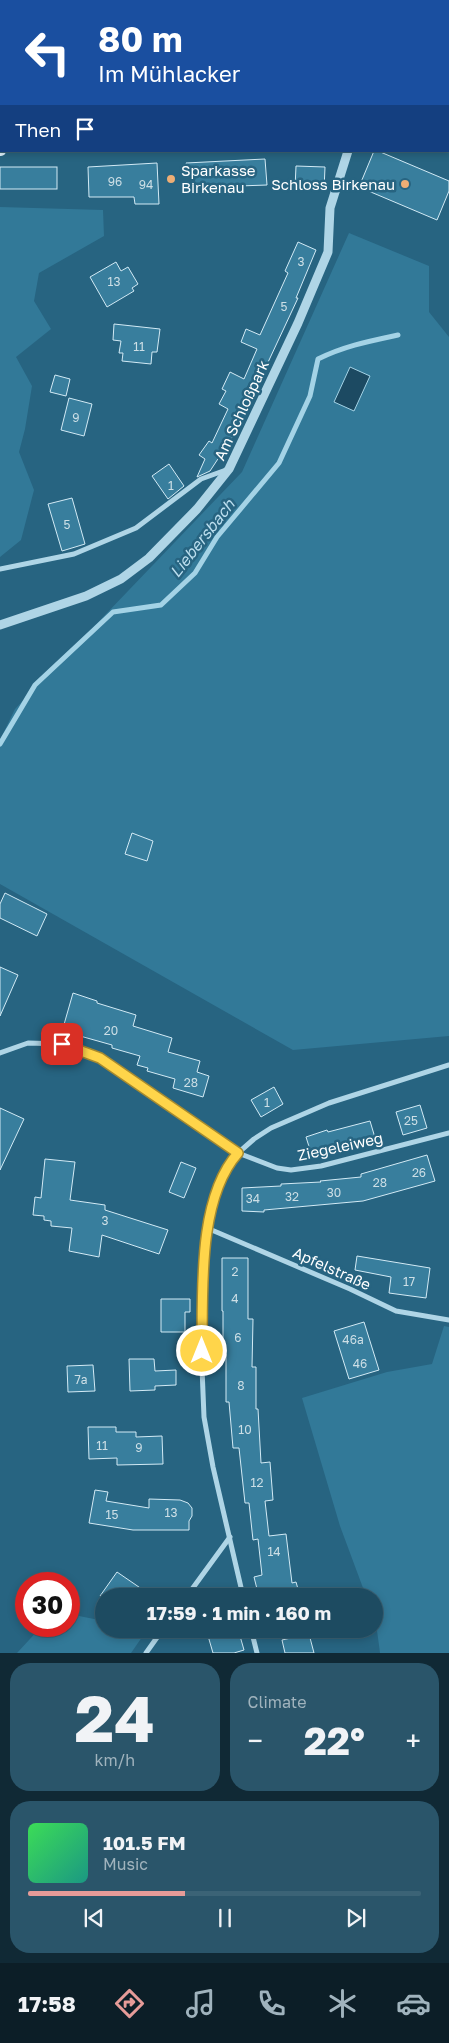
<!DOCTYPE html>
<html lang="en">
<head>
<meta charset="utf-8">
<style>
  :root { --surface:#1d4b61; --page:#2a556a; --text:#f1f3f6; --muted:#a0b3bd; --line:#3b6376; --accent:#e69b98 }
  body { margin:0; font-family:"Golos Text",sans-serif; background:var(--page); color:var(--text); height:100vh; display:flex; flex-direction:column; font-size:19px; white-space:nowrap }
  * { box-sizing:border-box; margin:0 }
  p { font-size:16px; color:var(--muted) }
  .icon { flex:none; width:28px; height:28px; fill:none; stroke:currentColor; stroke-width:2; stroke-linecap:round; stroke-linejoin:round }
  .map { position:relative; height:1653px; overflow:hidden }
  .panel { display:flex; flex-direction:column; gap:10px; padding:10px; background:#102935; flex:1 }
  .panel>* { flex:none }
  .top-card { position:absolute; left:0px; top:0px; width:450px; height:152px; box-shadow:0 2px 8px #0003,0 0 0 1px var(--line); background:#1a4fa0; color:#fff; overflow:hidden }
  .speed { position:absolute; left:15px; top:1572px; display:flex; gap:10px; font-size:25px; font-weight:700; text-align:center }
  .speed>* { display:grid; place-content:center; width:65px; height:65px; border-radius:50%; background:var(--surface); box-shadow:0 2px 8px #0003,0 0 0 1px var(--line); line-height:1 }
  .speed .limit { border:8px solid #d22; background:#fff; color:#111 }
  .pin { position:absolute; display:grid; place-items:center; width:42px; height:42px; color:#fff; margin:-21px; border-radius:10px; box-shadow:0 2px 8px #0006 }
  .me { position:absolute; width:55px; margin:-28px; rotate:0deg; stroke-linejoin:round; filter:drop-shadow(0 0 4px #0008) }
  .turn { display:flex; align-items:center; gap:18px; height:105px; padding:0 15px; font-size:22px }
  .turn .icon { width:65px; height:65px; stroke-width:2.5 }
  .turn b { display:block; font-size:35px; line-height:42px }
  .then { display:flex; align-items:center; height:48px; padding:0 15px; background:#0003; gap:10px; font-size:19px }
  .big { font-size:38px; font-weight:700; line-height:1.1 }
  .panel .tile { flex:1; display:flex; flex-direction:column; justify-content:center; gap:8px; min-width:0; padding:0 18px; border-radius:20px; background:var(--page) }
  .panel .dial { align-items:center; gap:0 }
  .dial b { font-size:65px; line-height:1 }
  .song { display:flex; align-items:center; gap:15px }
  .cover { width:60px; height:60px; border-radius:8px; background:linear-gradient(135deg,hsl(130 70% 55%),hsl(170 70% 35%)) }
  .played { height:5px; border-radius:2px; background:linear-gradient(90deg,var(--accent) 40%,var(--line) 40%) }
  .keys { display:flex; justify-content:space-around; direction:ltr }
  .heat { display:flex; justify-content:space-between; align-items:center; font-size:28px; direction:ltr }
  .panel .tiles { flex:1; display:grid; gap:10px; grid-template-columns:1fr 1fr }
  .tile:last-child { grid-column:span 2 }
  .trip { position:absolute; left:95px; top:1588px; width:288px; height:50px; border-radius:25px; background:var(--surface); box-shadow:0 2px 8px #0003,0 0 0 1px var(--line); font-weight:700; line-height:50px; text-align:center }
  .menu { display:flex; height:80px; justify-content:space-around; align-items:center; background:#0c1e27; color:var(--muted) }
  .menu .icon { width:35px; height:35px }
  .menu .current { color:var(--accent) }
  .menu b { font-size:22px; color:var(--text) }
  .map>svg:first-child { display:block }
</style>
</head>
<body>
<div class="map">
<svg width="449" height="1653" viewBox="0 0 449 1653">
  <rect width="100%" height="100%" fill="#276481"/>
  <g fill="#327998">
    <path d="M75 0H449V130V1Z"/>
    <path d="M0 207 103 210 104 236 39 273 34 301 51 329 16 357 32 386 25 429 19 452 34 490 21 540 0 557Z"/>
    <path d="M349 233 429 266V312L449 337V1036L293 1050 0 884V740L15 709 242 472Z"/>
    <path d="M444 1326 449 1327V1653H380C378 1634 374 1616 374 1596H366L340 1526 302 1398 387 1372 432 1364Z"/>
    <path d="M69 1614 104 1621V1629L147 1630 131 1653H17L42 1626H69Z"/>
  </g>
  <g fill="#1c4a62" stroke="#a4d3e6">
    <path d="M376 0H449V55V1Z"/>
    <path d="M350 367 370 376 354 411 334 402Z"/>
  </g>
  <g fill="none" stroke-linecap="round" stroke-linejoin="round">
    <path stroke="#a4d3e6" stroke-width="5" d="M0 744 35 685 113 612 161 605 195 573 217 537 279 463 310 396 318 359C344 346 370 341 398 335"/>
  </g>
  <g fill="#387e9d" stroke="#d2eaf5">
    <path d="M374 151H378L449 181V191L437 220 359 187Z"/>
    <path d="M265 159 267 185 211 187V190L195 191 186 163Z"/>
    <path d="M157 163 159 204H135L134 197H89L88 167Z"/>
    <path d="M296 166 325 167 324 190 295 188Z"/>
    <rect x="0" y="167" width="57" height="22"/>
    <path d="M298 242 316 250 296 298H298L235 433 210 471 197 477 205 459 199 455 209 441 212 443 228 409 219 404 226 391 222 389 230 372 244 379 257 349 241 342 246 329 260 335 288 273 285 271Z"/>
    <path d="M116 262 121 271 128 267 138 284 132 288 134 291 107 307 90 277Z"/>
    <path d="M114 324 160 329 157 352H152L151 364 122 361 123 353H119L121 341 113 340Z"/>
    <path d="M55 375 70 379 66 396 50 392Z"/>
    <path d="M69 398 92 404 84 436 61 430Z"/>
    <path d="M169 464 184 486 168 499 152 476Z"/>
    <path d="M72 498 85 544 62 551 48 504Z"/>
    <path d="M132 833 153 841 147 861 125 854Z"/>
    <path d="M5 893 47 914 37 936 0 918V904Z"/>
    <path d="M0 967 18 975 0 1016Z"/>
    <path d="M73 993 97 1001V1003L136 1015 133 1026 172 1038 168 1052 200 1061 197 1072 209 1076 203 1097 173 1088 175 1079 147 1071 148 1068 137 1065 140 1056 112 1048V1045L73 1034 74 1031 63 1028Z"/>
    <path d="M274 1087 283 1104 261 1117 251 1100Z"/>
    <path d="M420 1105 427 1128 403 1135 396 1112Z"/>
    <path d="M0 1108 24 1119 0 1170Z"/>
    <path d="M370 1121 376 1141 355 1147 354 1143 312 1156 306 1137 327 1130 328 1132Z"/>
    <path d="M427 1155 435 1181 363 1201 264 1210V1212L242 1211V1188L281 1186V1184L321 1182 320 1181 361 1177V1174Z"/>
    <path d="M45 1159 75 1162 70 1200 105 1205V1210L168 1230 159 1254 102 1235 99 1257 69 1251 72 1228 51 1226V1221L44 1220V1216L33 1215 35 1197 41 1198Z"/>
    <path d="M181 1162 196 1168 184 1198 169 1192Z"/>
    <path d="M357 1256 430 1268 426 1298 389 1293 391 1277 355 1270Z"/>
    <path d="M222 1258H248V1319H253L252 1367H256V1409H258L261 1463 270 1462 273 1500 265 1501 269 1536 286 1534 292 1583 296 1582 300 1596H260L259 1592 258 1593 254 1577 262 1575 258 1539 253 1540 249 1503H245L239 1448H233L229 1402H226V1354H223V1311H222Z"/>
    <path d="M161 1299H190V1312H185V1332H161Z"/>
    <path d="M364 1322 379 1370 349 1379 334 1331Z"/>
    <path d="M129 1359H154L155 1371 176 1370V1385L155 1386V1390L130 1391Z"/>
    <path d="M93 1365 95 1391 68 1392 67 1366Z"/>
    <path d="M88 1427H116V1432H136V1437L162 1436 163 1464 117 1465V1458L89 1459Z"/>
    <path d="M95 1490 108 1492 106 1501 149 1508V1499L180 1500 188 1503 192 1508V1516L189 1521V1530H133L89 1523Z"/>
    <path d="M117 1572 152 1596H100Z"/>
    <path d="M206 1629H238L244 1650 234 1653H213Z"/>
    <path d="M309 1634 314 1653H285L282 1640Z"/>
  </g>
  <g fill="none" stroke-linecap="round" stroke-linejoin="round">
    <g stroke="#afd5e6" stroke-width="5">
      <path d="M0 51H1"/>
      <path d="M0 569 74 554 136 528 201 479 226 470"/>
      <path d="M0 1053 28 1043 62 1044 101 1058 238 1153 277 1168 291 1170 321 1166 449 1133"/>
      <path d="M207 1228 350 1289 396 1311 449 1320"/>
      <path d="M187 1596 230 1537"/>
      <path d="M243 1596 213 1467 204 1417 202 1368 203 1265 207 1228 223 1174 238 1153 254 1139 271 1128 329 1103 449 1065"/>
      <path d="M251 1629 257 1653"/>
      <path d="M146 1653 163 1629"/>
    </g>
    <path stroke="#afd5e6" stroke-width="9" d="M0 625 86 596 121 579 149 558 197 509 229 469 298 323 328 252 330 208 348 151"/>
    <path stroke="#d9ecf6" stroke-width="10" d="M0 151H1"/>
  </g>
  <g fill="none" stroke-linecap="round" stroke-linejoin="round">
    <defs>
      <path id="route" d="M62 1044 100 1058 238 1153C197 1199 203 1292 202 1351"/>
    </defs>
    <use href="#route" stroke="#a68a30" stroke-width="12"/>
    <use href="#route" stroke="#ffd54a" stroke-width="9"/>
  </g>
  <g fill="#eeae75" stroke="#276481" stroke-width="2">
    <circle cx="171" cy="179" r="5"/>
    <circle cx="405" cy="184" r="5"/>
  </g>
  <g text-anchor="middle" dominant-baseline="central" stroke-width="5" stroke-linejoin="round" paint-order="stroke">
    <g font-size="12" fill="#cddfe6">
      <text x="115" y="181">96</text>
      <text x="146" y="184">94</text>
      <text x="301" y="261">3</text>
      <text x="114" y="281">13</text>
      <text x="284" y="306">5</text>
      <text x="139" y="346">11</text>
      <text x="76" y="417">9</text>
      <text x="171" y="485">1</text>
      <text x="67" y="524">5</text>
      <text x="111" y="1030">20</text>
      <text x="191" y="1082">28</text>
      <text x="267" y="1102">1</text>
      <text x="411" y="1120">25</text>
      <text x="419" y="1172">26</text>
      <text x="380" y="1182">28</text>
      <text x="334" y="1192">30</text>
      <text x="292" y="1196">32</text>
      <text x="253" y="1198">34</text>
      <text x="105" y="1220">3</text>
      <text x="235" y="1271">2</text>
      <text x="409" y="1281">17</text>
      <text x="235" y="1298">4</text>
      <text x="238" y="1337">6</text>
      <text x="353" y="1339">46a</text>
      <text x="360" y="1363">46</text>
      <text x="81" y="1379">7a</text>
      <text x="241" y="1385">8</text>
      <text x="245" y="1429">10</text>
      <text x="102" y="1445">11</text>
      <text x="139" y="1447">9</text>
      <text x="257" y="1482">12</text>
      <text x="171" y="1512">13</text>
      <text x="112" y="1514">15</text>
      <text x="274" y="1551">14</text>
    </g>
    <g font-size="15" fill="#fff" stroke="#276481" text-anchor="start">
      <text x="181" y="170">Sparkasse<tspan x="181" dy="17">Birkenau</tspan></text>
      <text x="395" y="184" text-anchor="end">Schloss Birkenau</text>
    </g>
    <g font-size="15" fill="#fff" stroke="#276481">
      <text transform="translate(241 410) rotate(-65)">Am Schloßpark</text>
      <text transform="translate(340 1146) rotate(-12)">Ziegeleiweg</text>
      <text transform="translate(332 1268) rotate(24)">Apfelstraße</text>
    </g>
    <g font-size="16" font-style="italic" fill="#bbdeee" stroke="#276481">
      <text transform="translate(202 538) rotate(-52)">Liebersbach</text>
    </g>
  </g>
</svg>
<div class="speed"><div class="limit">30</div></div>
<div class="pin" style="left:62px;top:1044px;background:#d93025"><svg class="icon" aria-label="arrive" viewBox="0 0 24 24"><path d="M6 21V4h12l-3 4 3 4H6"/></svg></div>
<svg class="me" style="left:202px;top:1351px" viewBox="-20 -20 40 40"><circle r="17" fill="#ffd54a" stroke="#fff" stroke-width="3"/><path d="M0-11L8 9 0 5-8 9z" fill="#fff"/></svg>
<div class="trip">17:59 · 1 min · 160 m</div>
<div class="top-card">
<div class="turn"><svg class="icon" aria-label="left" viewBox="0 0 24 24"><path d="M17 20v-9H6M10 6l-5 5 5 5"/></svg><div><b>80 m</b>Im Mühlacker</div></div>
<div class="then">Then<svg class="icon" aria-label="arrive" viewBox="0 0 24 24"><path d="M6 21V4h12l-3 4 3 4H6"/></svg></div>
</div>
</div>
<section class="panel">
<div class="tiles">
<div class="tile dial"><b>24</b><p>km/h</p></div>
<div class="tile"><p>Climate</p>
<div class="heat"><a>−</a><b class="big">22°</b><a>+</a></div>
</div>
<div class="tile">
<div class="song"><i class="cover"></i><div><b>101.5 FM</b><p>Music</p></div></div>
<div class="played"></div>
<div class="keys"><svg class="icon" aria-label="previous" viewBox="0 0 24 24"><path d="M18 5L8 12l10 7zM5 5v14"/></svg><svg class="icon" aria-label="pause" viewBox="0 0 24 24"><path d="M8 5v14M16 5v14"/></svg><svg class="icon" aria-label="next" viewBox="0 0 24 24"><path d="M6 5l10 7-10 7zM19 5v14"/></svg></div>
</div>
</div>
</section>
<nav class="menu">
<b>17:58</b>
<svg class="icon current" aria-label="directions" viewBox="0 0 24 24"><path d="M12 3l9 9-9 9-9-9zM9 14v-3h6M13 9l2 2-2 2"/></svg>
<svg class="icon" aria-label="music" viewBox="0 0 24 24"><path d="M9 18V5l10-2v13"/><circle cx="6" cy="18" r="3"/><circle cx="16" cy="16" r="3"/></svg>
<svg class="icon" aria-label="phone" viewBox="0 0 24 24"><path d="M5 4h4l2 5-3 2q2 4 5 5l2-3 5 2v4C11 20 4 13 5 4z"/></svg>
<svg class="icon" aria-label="climate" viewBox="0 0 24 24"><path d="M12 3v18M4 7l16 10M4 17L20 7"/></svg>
<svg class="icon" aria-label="car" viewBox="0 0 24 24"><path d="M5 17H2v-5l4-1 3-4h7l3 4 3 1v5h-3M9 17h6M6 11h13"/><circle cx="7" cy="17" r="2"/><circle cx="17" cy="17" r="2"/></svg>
</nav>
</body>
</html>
